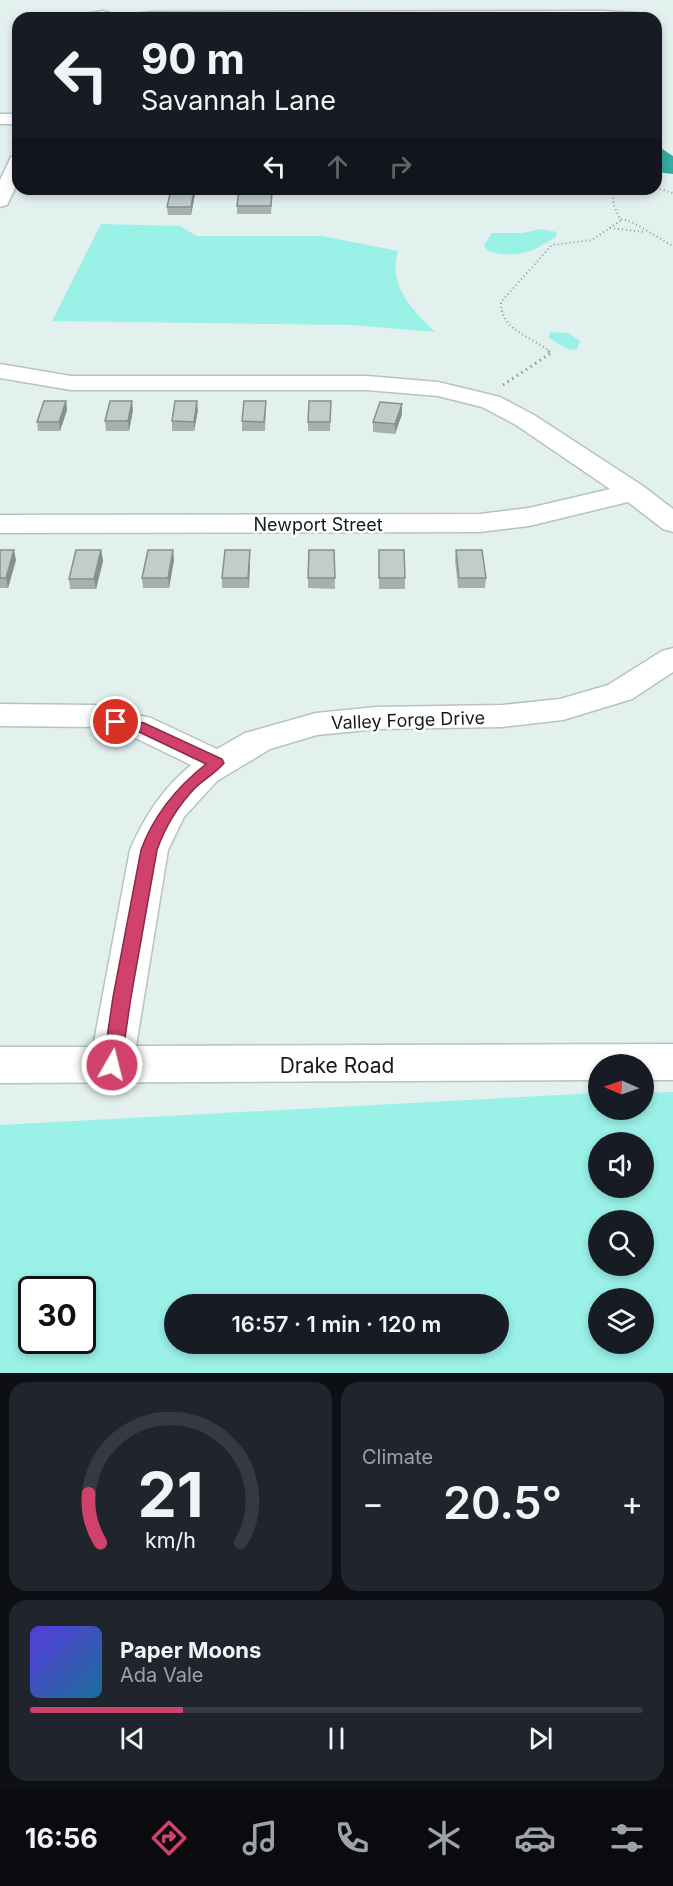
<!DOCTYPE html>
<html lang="en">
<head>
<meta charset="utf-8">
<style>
  :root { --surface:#171b24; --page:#20242c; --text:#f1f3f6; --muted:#9ea1a6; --line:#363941; --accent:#d0426b }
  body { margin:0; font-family:Inter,sans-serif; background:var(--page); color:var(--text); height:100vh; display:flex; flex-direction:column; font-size:22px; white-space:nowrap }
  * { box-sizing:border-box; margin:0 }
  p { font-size:20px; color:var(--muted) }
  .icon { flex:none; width:33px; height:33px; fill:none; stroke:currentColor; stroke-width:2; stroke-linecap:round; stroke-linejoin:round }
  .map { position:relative; height:1373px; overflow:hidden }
  .sheet { display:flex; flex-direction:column; gap:9px; padding:9px; background:#0d0f14; flex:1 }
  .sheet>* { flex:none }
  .hud { position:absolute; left:12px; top:12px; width:650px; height:183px; border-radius:18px; box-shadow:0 3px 9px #0003; background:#171b24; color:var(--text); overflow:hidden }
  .needle { width:39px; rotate:272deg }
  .tools { position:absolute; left:588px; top:1054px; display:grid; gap:12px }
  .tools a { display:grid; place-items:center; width:66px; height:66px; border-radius:50%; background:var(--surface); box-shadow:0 3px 9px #0003; font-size:30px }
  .speed { position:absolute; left:18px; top:1276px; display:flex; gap:12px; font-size:30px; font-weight:700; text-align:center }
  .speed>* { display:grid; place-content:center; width:78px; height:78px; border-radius:50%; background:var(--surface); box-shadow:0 3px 9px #0003; line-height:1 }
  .speed .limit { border:3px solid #111; border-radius:9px; background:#fff; color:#111 }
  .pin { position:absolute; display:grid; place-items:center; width:51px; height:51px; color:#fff; margin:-26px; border:3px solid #fff; border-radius:50%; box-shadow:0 2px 6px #0007 }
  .me { position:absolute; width:66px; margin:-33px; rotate:8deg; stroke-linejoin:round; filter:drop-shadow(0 0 4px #0008) }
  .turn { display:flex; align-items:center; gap:21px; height:126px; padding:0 30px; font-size:27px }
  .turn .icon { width:78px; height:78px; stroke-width:2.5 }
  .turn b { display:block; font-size:42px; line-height:51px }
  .lanes { display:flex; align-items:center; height:57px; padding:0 30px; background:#0003; justify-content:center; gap:30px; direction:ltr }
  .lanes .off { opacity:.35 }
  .big { font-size:45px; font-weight:600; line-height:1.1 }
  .sheet .tile { flex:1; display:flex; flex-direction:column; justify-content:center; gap:9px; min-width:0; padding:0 21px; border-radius:18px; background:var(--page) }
  .sheet .dial { align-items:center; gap:0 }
  .dial svg { height:156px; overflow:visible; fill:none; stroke:var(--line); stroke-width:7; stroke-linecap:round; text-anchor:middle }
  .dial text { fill:var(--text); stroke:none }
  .song { display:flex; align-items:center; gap:18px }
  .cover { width:72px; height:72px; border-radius:9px; background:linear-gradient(135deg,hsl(250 70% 55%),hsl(200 70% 35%)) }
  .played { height:6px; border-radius:3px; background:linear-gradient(90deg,var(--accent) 25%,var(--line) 25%) }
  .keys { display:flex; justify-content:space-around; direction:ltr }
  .heat { display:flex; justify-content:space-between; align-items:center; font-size:33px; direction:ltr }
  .sheet .tiles { flex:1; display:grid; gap:9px; grid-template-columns:1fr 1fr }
  .tile:last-child { grid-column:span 2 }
  .trip { position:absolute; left:164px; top:1294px; width:345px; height:60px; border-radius:30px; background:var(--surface); box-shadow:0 3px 9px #0003; font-weight:600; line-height:60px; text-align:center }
  .tabs { display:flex; height:96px; justify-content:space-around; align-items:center; background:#090b0e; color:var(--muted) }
  .tabs .icon { width:42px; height:42px }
  .tabs .selected { color:var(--accent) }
  .tabs b { font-size:27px; color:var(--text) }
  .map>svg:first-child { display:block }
</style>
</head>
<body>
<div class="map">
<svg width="673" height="1373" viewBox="0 0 673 1373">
  <rect width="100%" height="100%" fill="#e2f0ee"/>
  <g fill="#99f1e8" fill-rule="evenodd">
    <path d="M101 224 180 226 197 236H322L398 251C388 287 412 309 435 332L351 325 52 321Z"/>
    <path d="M540 229 557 232 556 237C531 253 516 259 487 251L484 245 492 233H524Z"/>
    <path d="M550 332 568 333 580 341 577 350 567 349 549 338Z"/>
    <path d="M673 1092V1373H0V1125L597 1093 598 1110H644V1093ZM598 1143H644V1188H598ZM598 1221H644V1266H598ZM32 1290H82V1341H32ZM598 1299H644V1344H598ZM174 1305H498V1344H174Z"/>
  </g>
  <path fill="#35aba2" d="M656 145 673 156V174L656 172Z"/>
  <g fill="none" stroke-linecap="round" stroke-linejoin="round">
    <defs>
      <g id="minor">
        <path d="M103 11 116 15 118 18H77L79 15Z"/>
        <path d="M603 11 648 14 655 18H126L133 14 152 12Z"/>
        <rect x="0" y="114" width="18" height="10"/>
        <path d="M18 155V182L7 205 0 207V180L11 157Z"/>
        <path d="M0 364 71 376H367L438 382 500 397 534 415 643 486 673 509V532L663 529 628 502 529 526 480 532 0 533V515L480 514 529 508 610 489 516 425 482 407 438 396 367 390H71L0 378Z"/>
        <path d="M673 648V672L632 699 563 720 502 727 377 729 317 735 270 749 217 781 184 817 168 850 136 1046 673 1044V1080H644V1065H598V1080L0 1083V1047H93L130 850C144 817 163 788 191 765L129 735 94 727 0 726V704L94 705 151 718 217 749 245 733 316 713 377 707 502 705 560 699 608 685 662 651Z"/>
      </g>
    </defs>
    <use href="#minor" stroke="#b6c3c1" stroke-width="3"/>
    <g stroke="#909a99" stroke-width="2" stroke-dasharray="1 3" stroke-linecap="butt">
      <path d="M656 188 673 193"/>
      <path d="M621 219 632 222 673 246"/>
      <path d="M610 228 644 232"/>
      <path d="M550 352C532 336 500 331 501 302L552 245 592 240 620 221C618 209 607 203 618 189"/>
    </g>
    <path stroke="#909a99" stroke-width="3" stroke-dasharray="1.5 4" stroke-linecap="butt" d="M503 385 551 353 548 351"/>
    <use href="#minor" fill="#fff" fill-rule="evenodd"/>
  </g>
  <g fill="#a5b0af">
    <path d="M196 189 191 215H168L167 207Z"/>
    <path d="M239 189H273L271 214H237V206Z"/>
    <path d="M66 401 67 410 60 431H38L37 422Z"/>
    <path d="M331 401 330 431H308V422Z"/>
    <path d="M133 410 129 431H106L105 421Z"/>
    <path d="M198 410 194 431H172V421Z"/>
    <path d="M266 410 265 431H242V421Z"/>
    <path d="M402 414 395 434 373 432V422Z"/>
    <path d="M0 550 16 560 8 588H0Z"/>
    <path d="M101 550 103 561 96 589H70L69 579Z"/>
    <path d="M250 550V560L249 588H222V578Z"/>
    <path d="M334 550 335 589 308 588V578Z"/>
    <path d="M379 550 405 578V589H379Z"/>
    <path d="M456 550 486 578 485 588H458L455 560Z"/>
    <path d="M174 560 169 588H143L142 578Z"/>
  </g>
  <g fill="#86908e">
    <path d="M194 189H196L191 215V207Z"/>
    <path d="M66 401 67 410 60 431 59 422Z"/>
    <path d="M132 401 133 410 129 431 128 421Z"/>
    <path d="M197 401 198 410 194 431V422Z"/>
    <path d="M402 404V414L395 434V424Z"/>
    <path d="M14 550 16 560 8 588 6 578Z"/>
    <path d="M101 550 103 561 96 589 94 579Z"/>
    <path d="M173 550 174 560 169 588 168 578Z"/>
    <path d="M250 550V560L249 588 248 578Z"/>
  </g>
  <g fill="#c0cdcb" stroke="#86908e" stroke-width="1.5">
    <path d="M171 189H194L191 207H167Z"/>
    <path d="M239 189H272L271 206H237Z"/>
    <path d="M44 401H66L59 422H37Z"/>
    <path d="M110 401H132L128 421H105Z"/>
    <path d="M175 401H197L194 422 172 421Z"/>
    <path d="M244 401H266L264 422 242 421Z"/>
    <path d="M309 401H331L330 422H308Z"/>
    <path d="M380 402 402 404 395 424 373 422Z"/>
    <path d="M0 550H14L6 578H0Z"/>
    <path d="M76 550H101L94 579H69Z"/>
    <path d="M148 550H173L168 578H142Z"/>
    <path d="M225 550H250L248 578H222Z"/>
    <path d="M309 550H334L335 578H308Z"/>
    <path d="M379 550H404L405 578H379Z"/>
    <path d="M456 550H482L486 578H459Z"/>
  </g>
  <path fill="#d0426b" stroke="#872b46" stroke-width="1.5" d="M116 717 144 723 222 759 224 763C216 773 204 779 195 788 178 806 165 827 157 850L131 997 121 1065 118 1071 112 1073 106 1071 103 1065 113 997 141 850C154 814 177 787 206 764L135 730 111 725 109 722 111 718Z"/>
  <g text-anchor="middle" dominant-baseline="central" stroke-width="5" stroke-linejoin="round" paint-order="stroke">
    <g font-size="18" fill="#151a19" stroke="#fff">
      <text x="318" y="524">Newport Street</text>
      <text transform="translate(408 720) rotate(-2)">Valley Forge Drive</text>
    </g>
    <g font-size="21" fill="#151a19" stroke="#fff">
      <text x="337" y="1065">Drake Road</text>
    </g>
  </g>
</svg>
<div class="tools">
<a><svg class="needle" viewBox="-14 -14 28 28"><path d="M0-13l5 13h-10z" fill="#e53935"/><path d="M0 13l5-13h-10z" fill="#9ea1a6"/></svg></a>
<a><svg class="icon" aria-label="sound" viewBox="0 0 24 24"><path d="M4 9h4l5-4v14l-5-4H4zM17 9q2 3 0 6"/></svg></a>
<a><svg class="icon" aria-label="search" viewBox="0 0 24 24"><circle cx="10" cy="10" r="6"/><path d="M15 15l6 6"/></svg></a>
<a><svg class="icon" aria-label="layers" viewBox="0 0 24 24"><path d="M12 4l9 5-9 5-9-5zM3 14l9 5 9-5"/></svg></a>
</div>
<div class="speed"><div class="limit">30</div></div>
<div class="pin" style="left:116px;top:722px;background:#d93025"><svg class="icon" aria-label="arrive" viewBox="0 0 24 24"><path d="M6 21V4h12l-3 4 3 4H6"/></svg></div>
<svg class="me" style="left:112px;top:1065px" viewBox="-20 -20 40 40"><circle r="17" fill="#d0426b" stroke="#fff" stroke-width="3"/><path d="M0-11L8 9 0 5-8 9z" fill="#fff"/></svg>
<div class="trip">16:57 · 1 min · 120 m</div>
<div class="hud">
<div class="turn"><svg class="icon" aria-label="left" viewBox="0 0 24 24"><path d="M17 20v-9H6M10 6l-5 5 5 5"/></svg><div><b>90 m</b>Savannah Lane</div></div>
<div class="lanes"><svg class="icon" aria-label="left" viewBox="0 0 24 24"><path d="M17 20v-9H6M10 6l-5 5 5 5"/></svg><svg class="icon off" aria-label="ahead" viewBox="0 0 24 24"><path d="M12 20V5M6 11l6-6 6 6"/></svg><svg class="icon off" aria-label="right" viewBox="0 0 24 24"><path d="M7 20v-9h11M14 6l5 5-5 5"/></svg></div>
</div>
</div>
<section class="sheet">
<div class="tiles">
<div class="tile dial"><svg viewBox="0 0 100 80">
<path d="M14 69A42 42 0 1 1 86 69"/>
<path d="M14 69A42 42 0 0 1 8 44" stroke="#d0426b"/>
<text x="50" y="56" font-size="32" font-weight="700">21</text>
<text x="50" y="72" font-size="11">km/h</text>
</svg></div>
<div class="tile"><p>Climate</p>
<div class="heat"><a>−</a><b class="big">20.5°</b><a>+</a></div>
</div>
<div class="tile">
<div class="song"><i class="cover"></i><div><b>Paper Moons</b><p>Ada Vale</p></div></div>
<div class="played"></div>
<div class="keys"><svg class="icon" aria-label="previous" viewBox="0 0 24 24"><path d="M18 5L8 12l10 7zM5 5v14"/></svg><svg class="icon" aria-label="pause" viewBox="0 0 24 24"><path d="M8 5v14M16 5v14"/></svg><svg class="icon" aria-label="next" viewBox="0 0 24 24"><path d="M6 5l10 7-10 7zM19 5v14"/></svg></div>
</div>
</div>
</section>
<nav class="tabs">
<b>16:56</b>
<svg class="icon selected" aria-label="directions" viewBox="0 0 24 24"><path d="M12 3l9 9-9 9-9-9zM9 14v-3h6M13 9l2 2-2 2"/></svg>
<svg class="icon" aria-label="music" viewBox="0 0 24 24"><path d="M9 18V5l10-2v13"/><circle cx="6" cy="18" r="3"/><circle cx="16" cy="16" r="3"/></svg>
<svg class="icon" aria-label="phone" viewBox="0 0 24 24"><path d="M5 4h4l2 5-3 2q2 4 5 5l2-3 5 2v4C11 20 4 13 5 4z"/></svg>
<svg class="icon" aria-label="climate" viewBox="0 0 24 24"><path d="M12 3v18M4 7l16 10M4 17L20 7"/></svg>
<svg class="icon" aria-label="car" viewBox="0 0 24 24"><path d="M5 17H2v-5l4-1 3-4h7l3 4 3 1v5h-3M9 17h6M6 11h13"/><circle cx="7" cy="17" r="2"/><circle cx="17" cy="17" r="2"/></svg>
<svg class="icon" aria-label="filters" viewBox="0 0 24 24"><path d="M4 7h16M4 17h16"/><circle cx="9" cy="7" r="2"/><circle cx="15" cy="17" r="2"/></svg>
</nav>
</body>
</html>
